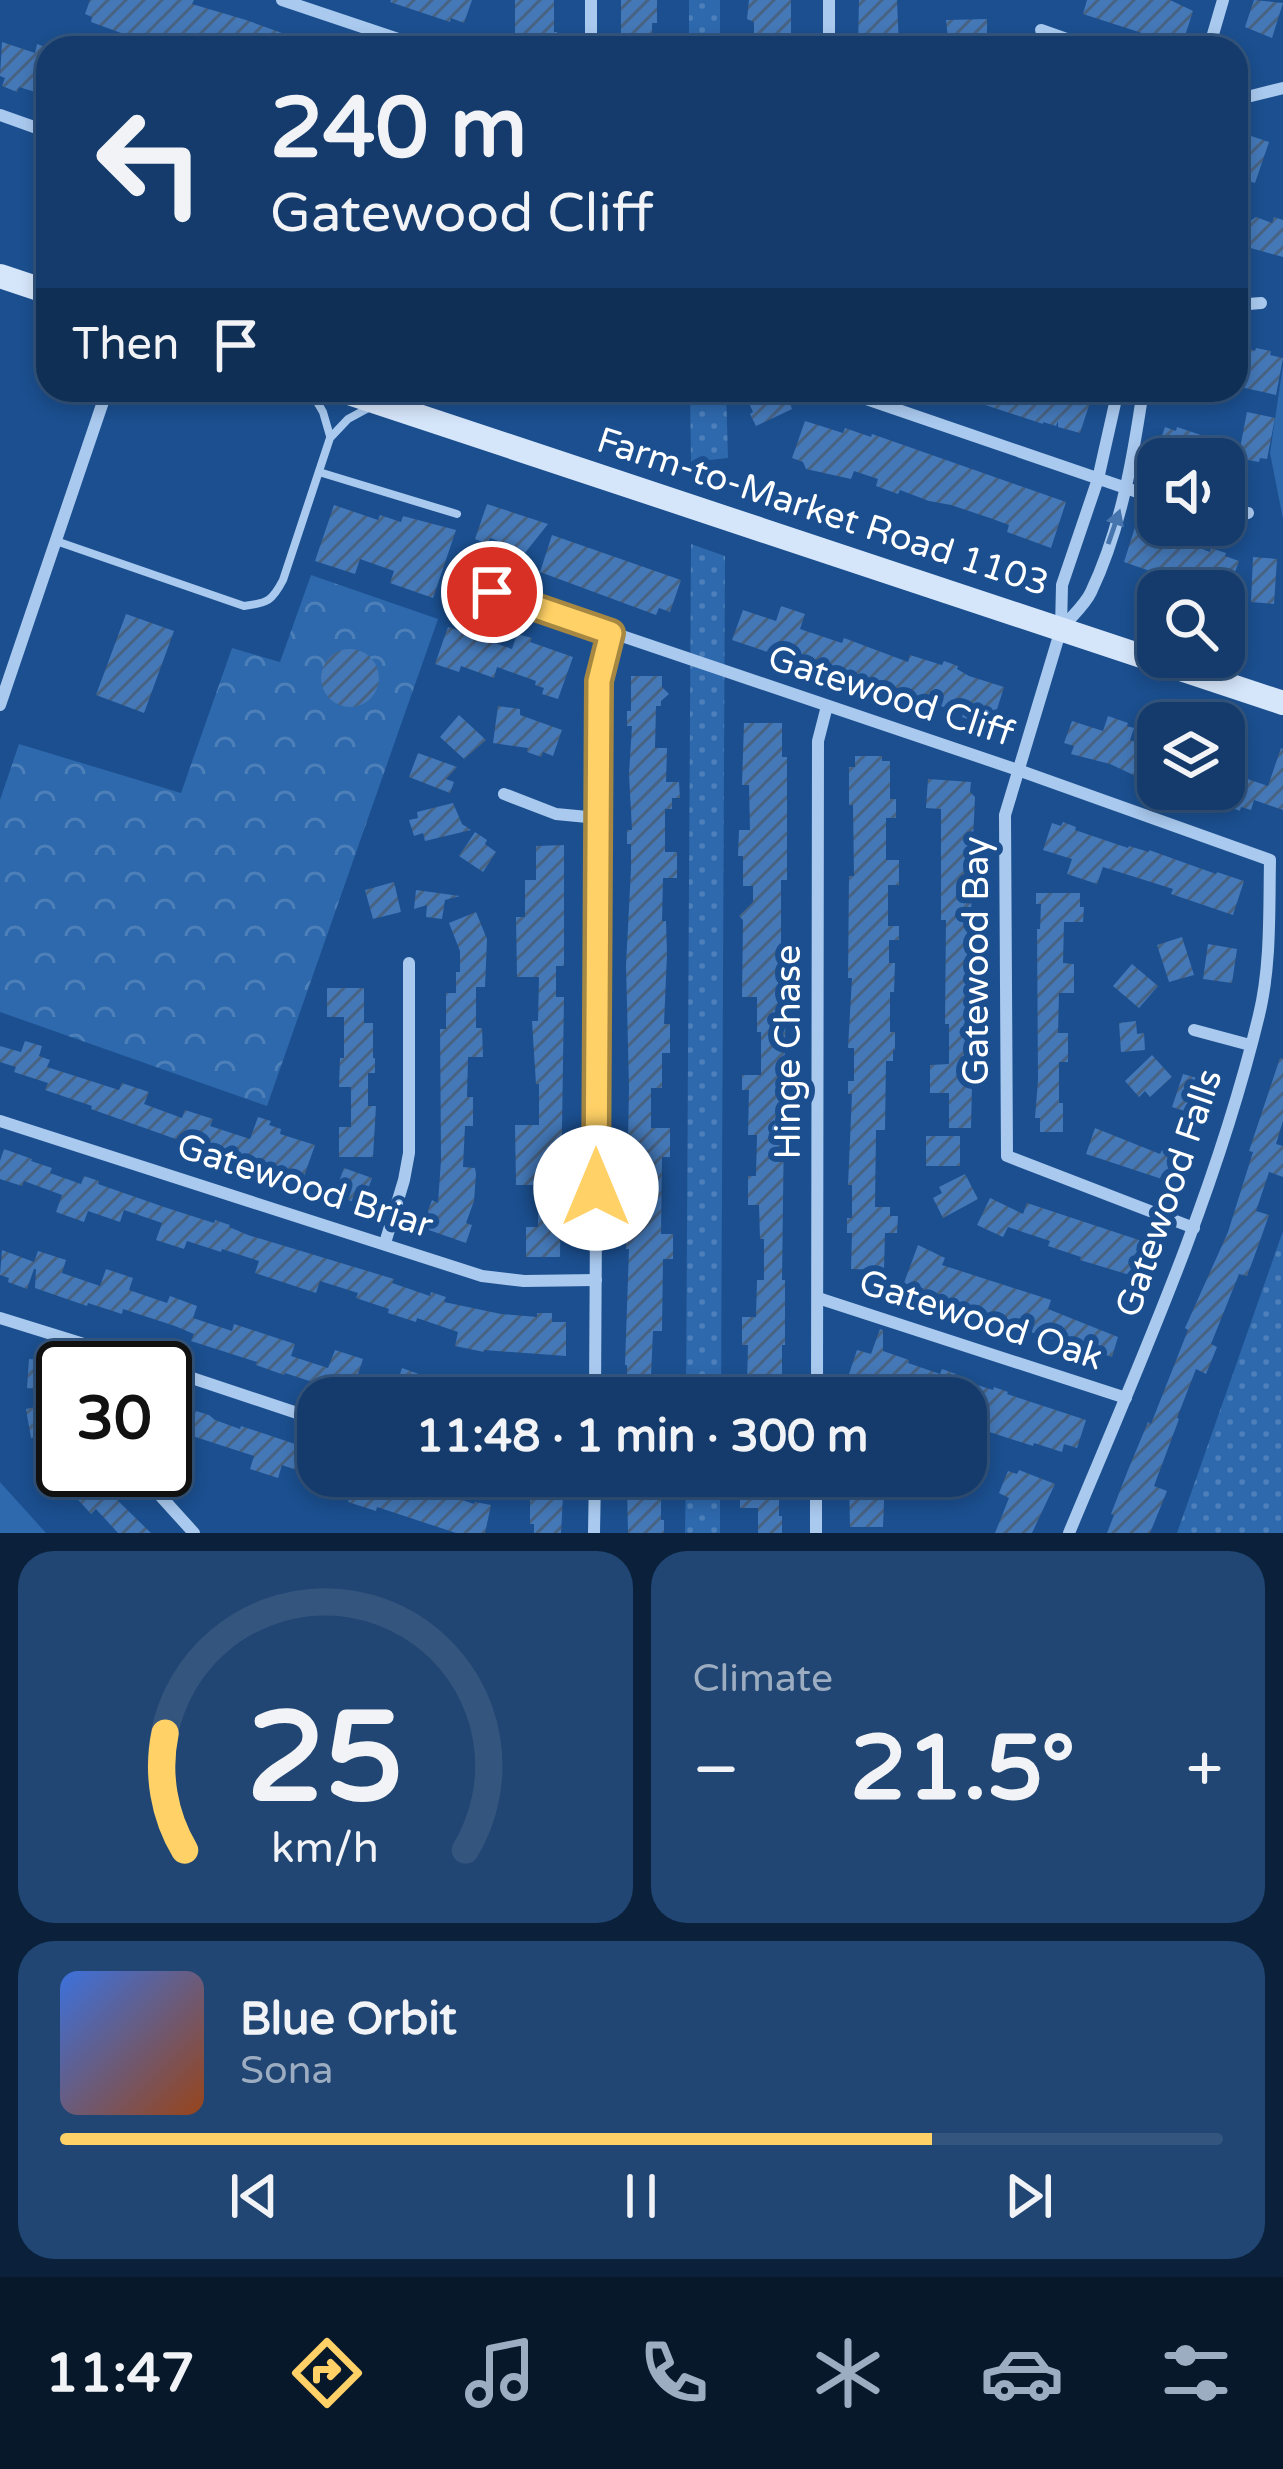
<!DOCTYPE html>
<html lang="en">
<head>
<meta charset="utf-8">
<style>
  :root { --surface:#143b6b; --page:#214673; --text:#f1f3f6; --muted:#9dadc1; --line:#33557e; --accent:#ffd166 }
  body { margin:0; font-family:"Varela Round",sans-serif; background:var(--page); color:var(--text); height:100vh; display:flex; flex-direction:column; font-size:45px; white-space:nowrap }
  * { box-sizing:border-box; margin:0 }
  p { font-size:39px; color:var(--muted) }
  .icon { flex:none; width:66px; height:66px; fill:none; stroke:currentColor; stroke-width:2; stroke-linecap:round; stroke-linejoin:round }
  .map { position:relative; height:1533px; overflow:hidden }
  .side { display:flex; flex-direction:column; gap:18px; padding:18px; background:#0b203b; flex:1 }
  .side>* { flex:none }
  .guide { position:absolute; left:36px; top:36px; width:1212px; height:366px; border-radius:36px; box-shadow:0 6px 18px #0003,0 0 0 3px var(--line); background:#143b6b; color:var(--text); overflow:hidden }
  .fabs { position:absolute; left:1137px; top:438px; display:grid; gap:24px }
  .fabs a { display:grid; place-items:center; width:108px; height:108px; border-radius:24px; background:var(--surface); box-shadow:0 6px 18px #0003,0 0 0 3px var(--line); font-size:60px }
  .speed { position:absolute; left:36px; top:1341px; display:flex; gap:24px; font-size:60px; font-weight:700; text-align:center }
  .speed>* { display:grid; place-content:center; width:156px; height:156px; border-radius:50%; background:var(--surface); box-shadow:0 6px 18px #0003,0 0 0 3px var(--line); line-height:1 }
  .speed .limit { border:6px solid #111; border-radius:18px; background:#fff; color:#111 }
  .pin { position:absolute; display:grid; place-items:center; width:102px; height:102px; color:#fff; margin:-51px; border:6px solid #fff; border-radius:50%; box-shadow:0 3px 12px #0007 }
  .me { position:absolute; width:132px; margin:-66px; rotate:0deg; stroke-linejoin:round; filter:drop-shadow(0 0 9px #0008) }
  .turn { display:flex; align-items:center; gap:42px; height:252px; padding:0 36px; font-size:54px }
  .turn .icon { width:156px; height:156px; stroke-width:2.5 }
  .turn b { display:block; font-size:84px; line-height:102px }
  .then { display:flex; align-items:center; height:114px; padding:0 36px; background:#0003; gap:24px; font-size:45px }
  .big { font-size:90px; font-weight:800; line-height:1.1 }
  .side .widget { flex:1; display:flex; flex-direction:column; justify-content:center; gap:18px; min-width:0; padding:0 42px; border-radius:36px; background:var(--page) }
  .side .dial { align-items:center; gap:0 }
  .dial svg { height:312px; overflow:visible; fill:none; stroke:var(--line); stroke-width:7; stroke-linecap:round; text-anchor:middle }
  .dial text { fill:var(--text); stroke:none }
  .song { display:flex; align-items:center; gap:36px }
  .cover { width:144px; height:144px; border-radius:18px; background:linear-gradient(135deg,hsl(220 70% 55%),hsl(20 70% 35%)) }
  .played { height:12px; border-radius:6px; background:linear-gradient(90deg,var(--accent) 75%,var(--line) 75%) }
  .keys { display:flex; justify-content:space-around; direction:ltr }
  .heat { display:flex; justify-content:space-between; align-items:center; font-size:66px; direction:ltr }
  .side .tiles { flex:1; display:grid; gap:18px; grid-template-columns:1fr 1fr }
  .widget:last-child { grid-column:span 2 }
  .trip { position:absolute; left:297px; top:1377px; width:690px; height:120px; border-radius:36px; background:var(--surface); box-shadow:0 6px 18px #0003,0 0 0 3px var(--line); font-weight:800; line-height:120px; text-align:center }
  .dock { display:flex; height:192px; justify-content:space-around; align-items:center; background:#08182b; color:var(--muted) }
  .dock .icon { width:84px; height:84px }
  .dock .active { color:var(--accent) }
  .dock b { font-size:54px; color:var(--text) }
  .map>svg:first-child { display:block }
</style>
</head>
<body>
<div class="map">
<svg width="1283" height="1533" viewBox="0 0 1283 1533">
  <defs>
    <pattern id="grass-dots" width="8" height="8" patternUnits="userSpaceOnUse" patternTransform="scale(3)"><rect width="8" height="8" fill="#2e69ad"/><path d="M2 2h.1M6 6h.1" fill="none" stroke="#4d80b9" stroke-width="1.8" stroke-linecap="round"/></pattern>
    <pattern id="forest-crowns" width="20" height="18" patternUnits="userSpaceOnUse" patternTransform="scale(3)"><rect width="20" height="18" fill="#2e69ad"/><path d="M2 6a3 3 0 1 1 6 0M12 15a3 3 0 1 1 6 0" fill="none" stroke="#4d80b9"/></pattern>
    <pattern id="building-hatch" width="6" height="6" patternUnits="userSpaceOnUse" patternTransform="scale(3)"><rect width="6" height="6" fill="#4478b7"/><path d="M-1 1l2-2M0 6l6-6M5 7l2-2" fill="none" stroke="#486282"/></pattern>
  </defs>
  <rect width="100%" height="100%" fill="#1b4f8f"/>
  <g fill="url(#grass-dots)">
    <rect x="689" y="0" width="31" height="48"/>
    <path d="M690 390H726L728 458 691 462Z"/>
    <path d="M691 544 725 556 721 1398H686Z"/>
    <path d="M1283 1231V1533H1177Z"/>
    <path d="M686 1476H720V1533H685Z"/>
  </g>
  <path fill="url(#forest-crowns)" d="M311 575 438 619 267 1106 0 1012V800L19 744 181 793 232 648 280 662Z"/>
  <g fill="#2e69ad">
    <path d="M1283 365V519L1270 453Z"/>
    <path d="M0 1482 46 1533H0Z"/>
  </g>
  <g fill="url(#building-hatch)">
    <path d="M90 0H194L192 4 246 20 318 46 317 48H184V46L145 33 143 41 91 22 92 17 85 14Z"/>
    <path d="M391 0H472L464 23 451 18 450 22 390 2Z"/>
    <path d="M515 0H554V32H557V47L515 48Z"/>
    <path d="M621 0H657V23H652V48H625V43L621 40Z"/>
    <path d="M749 0H791V48H754V22L747 19Z"/>
    <path d="M859 0H897L899 48H858Z"/>
    <path d="M1087 0H1170L1193 11 1184 39 1181 38 1179 45 1083 14Z"/>
    <path d="M1254 0 1283 3 1272 38 1245 27Z"/>
    <path d="M987 19V35L976 36V47L949 48 946 20Z"/>
    <path d="M2 42 35 53 37 44 48 48V96L19 87 17 92 2 86 5 78 0 76Z"/>
    <path d="M1236 131 1269 142 1255 183 1236 177Z"/>
    <path d="M1236 197 1249 222 1256 217 1272 223 1274 217 1283 220V257L1236 244Z"/>
    <path d="M1236 344 1255 351 1256 348 1271 351 1270 355 1283 358 1276 395 1236 386Z"/>
    <path d="M771 390H785L792 409 756 426 750 414 753 412 748 401Z"/>
    <path d="M950 390H1094L1080 433 1058 427V421L1056 426 1043 422V424L949 393Z"/>
    <path d="M1247 412 1275 418 1267 459 1260 458 1259 462 1225 456 1224 459H1154L1165 427 1176 431 1177 427 1240 448Z"/>
    <path d="M805 421 843 433 845 428 871 437 872 434 1066 502 1051 548 1007 532 1009 525 990 518 951 505 929 501 900 490 898 494 876 486 878 479 854 471 851 479 806 469 803 462 792 458Z"/>
    <path d="M487 504 548 524 513 568 517 549 513 546 490 538 487 544 475 539Z"/>
    <path d="M334 505 378 520 380 515 401 522 403 516 456 530 433 598 390 583 394 571 360 559 355 574 315 561Z"/>
    <path d="M1136 524 1210 552 1211 548 1226 553 1225 556 1239 561 1228 591H1197L1199 584 1154 569 1150 571 1124 562Z"/>
    <path d="M552 535 681 580 670 612 659 608 656 615 540 572Z"/>
    <path d="M1253 557 1277 559 1274 604 1251 602Z"/>
    <path d="M781 606 805 614 800 629 842 643 844 638 908 662 910 655 942 665 944 661 958 666 957 669 969 676 1004 687 993 722 980 718 978 723 962 717 963 714 890 688 856 679V681L843 677 844 674 813 663 812 667 732 640 743 610 776 621Z"/>
    <path d="M126 614 174 631 144 713 96 695Z"/>
    <path d="M448 627 512 649 517 634 532 638 530 642 573 657 558 699 542 694 544 688 535 685 536 681 497 667 494 678 461 666 459 672 435 664Z"/>
    <circle cx="350" cy="678" r="29"/>
    <path d="M631 676H662V687L669 694 661 701V706H656L655 748H667L666 782H679L680 798H672V809H665V852H677V878H663L662 921H666L667 954 664 1024H670V1053H662V1088H651V1128H670V1157H662L661 1234H673V1259H663L662 1331H653L650 1398H627V1365H625L629 1249H626L629 1087 626 965 631 869V844H627V830H632L629 774 632 726H627V711H631Z"/>
    <path d="M498 706 520 709V715L562 730 553 756 543 752 541 757 527 752 528 748 493 743Z"/>
    <path d="M459 715 486 740 464 759 440 737Z"/>
    <path d="M1108 716 1128 723 1127 726 1134 728 1130 740 1158 750 1152 776 1142 773 1140 778 1110 764 1071 754 1074 746 1064 743 1072 721 1103 731Z"/>
    <path d="M744 723H782V757H787V880H781V948L785 949 786 970 782 1280H785V1345H782V1398H757V1384H747L748 1345H742V1317H756L757 1280H764V1239H760L759 1205H748V1176H756L757 1135H748L749 1090H742V1075H761V1032H757V997H742L743 920 739 916 753 902V886H743V856H738L739 830H750L749 785H742Z"/>
    <path d="M1281 748 1283 749V810L1254 800 1251 810 1241 807 1240 811 1187 791 1188 789H1224V771L1268 786Z"/>
    <path d="M418 753 457 767 446 779 454 782 450 793 409 777Z"/>
    <path d="M855 756H882V761H890V799H896V818H886V860H899V885H888V926H899V940H889V963H895L894 992H890V1032H895V1050H893V1061H886L885 1130H876L875 1207H890V1216H898L897 1233H885L884 1270 851 1269 852 1233H847V1218H852V1185H848L852 1094H848V1081H854V1048H848L852 978H848L849 876H854L853 805H849V767H855Z"/>
    <path d="M928 779 971 782 970 792 975 797 971 883 973 1009H969V1043H973L971 1128H949V1093H930V1065L949 1064V1024H945L946 920H941V809L926 808Z"/>
    <path d="M453 803 462 824 471 830 425 841 423 833 414 836 409 820 418 818 417 812Z"/>
    <path d="M1063 822 1076 827 1075 830 1128 848 1129 846 1149 852V850L1216 874 1217 872 1244 881 1233 915 1171 894 1173 889 1103 867 1097 884 1067 874 1072 859 1043 850 1052 823 1061 826Z"/>
    <path d="M475 832 487 840 485 844 496 852 483 872 459 856Z"/>
    <path d="M564 845V966H556V997H564L560 1257H526V1227H538V1185H516L515 1125H539V1084H536L532 1021H538L539 977H517L516 917H525V880H536V846Z"/>
    <path d="M394 882 401 912 373 919 365 890Z"/>
    <path d="M416 890 460 896 445 900 442 919 426 917 427 905 414 909Z"/>
    <path d="M1036 893H1080V907H1084L1083 922H1064L1063 963 1074 964V993H1059L1058 1033H1068V1062H1059V1103H1063V1132H1040V1118H1035L1038 1080 1037 929H1040L1041 904H1036Z"/>
    <path d="M476 912 487 939 485 987H476V1028H482L483 1057H468L467 1097H473V1126H465L463 1167 475 1168 476 1174 474 1201 466 1223 472 1225 466 1243 426 1229 430 1217 426 1216 432 1200 438 1203 441 1160 440 1029H446V993H456V972H460V951L449 923Z"/>
    <path d="M1182 937 1194 975 1169 982 1157 945Z"/>
    <path d="M1208 944 1237 949 1232 983 1203 979Z"/>
    <path d="M1132 964 1158 986 1139 1008 1113 986Z"/>
    <path d="M327 988H364V1023H373V1058H375V1073H368V1106H376L373 1157H339V1127H351V1087H339L340 1058H344V1017H327Z"/>
    <path d="M1136 1021 1137 1034 1144 1033 1145 1050 1121 1052 1119 1023Z"/>
    <path d="M25 1041 42 1046 39 1056 50 1060 47 1067 119 1090 122 1083 149 1092 144 1104 182 1118 185 1110 213 1119 210 1126 250 1139 258 1117 271 1121 269 1125 281 1129 280 1134 315 1145 303 1179 267 1167 266 1171 91 1109 92 1106 45 1090 48 1083 14 1072 16 1067 0 1062V1046L21 1052Z"/>
    <path d="M1152 1055 1172 1077 1150 1097 1145 1091 1139 1097 1125 1081Z"/>
    <path d="M1280 1058 1283 1059V1121L1276 1144 1283 1146V1177L1269 1172 1256 1211 1269 1215 1257 1249 1247 1276 1239 1274 1211 1344 1217 1347 1206 1374 1196 1369 1177 1418 1179 1419 1154 1486 1167 1491 1150 1533H1107L1114 1515 1111 1514 1128 1470 1148 1422 1151 1424 1188 1330 1185 1328 1228 1232 1253 1152 1249 1151Z"/>
    <path d="M1183 1074 1208 1081 1207 1084 1210 1086 1200 1116 1172 1107Z"/>
    <path d="M1095 1128 1160 1154 1162 1150 1189 1159 1180 1185 1086 1154Z"/>
    <rect x="926" y="1136" width="34" height="30"/>
    <path d="M4 1149 32 1159 31 1161 52 1168 50 1173 81 1184 84 1176 99 1181 98 1184 167 1208 214 1223 215 1220 230 1225 229 1227 248 1235 394 1279 392 1283 430 1296 431 1292 446 1297 444 1302 501 1314 537 1317V1313H552V1322H566V1356L484 1350V1352L455 1346 458 1332 417 1318 416 1322 388 1313 389 1309 356 1298 358 1293 320 1281 316 1293 255 1273 259 1261 222 1249 221 1252 187 1241 184 1249 156 1240 162 1223 124 1210 120 1222 88 1211 84 1222 56 1212 62 1195 24 1181 22 1186 0 1179V1161Z"/>
    <path d="M344 1168 372 1178 362 1205 334 1195Z"/>
    <path d="M965 1174 978 1199 943 1218 933 1198 942 1193 939 1187Z"/>
    <path d="M990 1198 1023 1214 1027 1203 1154 1245 1143 1279 1080 1260 1081 1257 1048 1246 1050 1241 1008 1227 1003 1237 977 1225Z"/>
    <path d="M918 1245 945 1258 942 1265 1051 1300 1048 1309 1118 1337 1112 1357 975 1315 976 1311 920 1293 919 1297 901 1291Z"/>
    <path d="M2 1250 34 1262 38 1251 66 1260 62 1273 100 1286 106 1269 133 1278 129 1290 167 1303 170 1296 197 1306 193 1318 232 1331 234 1324 295 1344 291 1356 328 1368 335 1350 363 1359 358 1374 396 1387 402 1368 430 1378 423 1398H362L285 1373 284 1375 256 1365 257 1362 191 1341 194 1334 175 1326 123 1309 122 1314 88 1303 87 1306 35 1288 36 1269H34L27 1289 8 1282 9 1278 0 1275Z"/>
    <path d="M880 1329 883 1330V1351L909 1360 908 1363 940 1374 942 1369 956 1374 955 1378 993 1390 994 1387 1008 1392 1007 1394 1086 1420 1077 1448 1064 1444 1062 1452 1034 1443 1033 1446 980 1429 982 1422 966 1417V1398H917L919 1393 878 1379 873 1391 846 1383 857 1350 871 1354Z"/>
    <path d="M29 1359 63 1362 61 1391 27 1388Z"/>
    <path d="M60 1402 63 1431 31 1438 26 1409Z"/>
    <path d="M196 1411 209 1415 215 1420 240 1429 241 1426 310 1449 308 1455 318 1459V1476H391L474 1504 475 1502 491 1505 485 1533H456L377 1507 376 1511 348 1502 352 1493 309 1478 314 1476 282 1465 278 1478 250 1469 254 1456 180 1432 176 1443 165 1440V1415L170 1417 172 1413 193 1420Z"/>
    <path d="M63 1448V1470H95L115 1493 112 1495 151 1533H118L96 1509 91 1514 62 1482 51 1490 35 1465Z"/>
    <path d="M1019 1470 1055 1484 1032 1533H995L1009 1498 999 1493 1008 1471 1017 1474Z"/>
    <path d="M849 1476H885L883 1527H850Z"/>
    <path d="M740 1482H779V1516H782V1533H758V1508H740Z"/>
    <path d="M661 1485V1520H664V1533H628L627 1486Z"/>
    <path d="M530 1495H563L561 1533H534V1524H530Z"/>
  </g>
  <g fill="none" stroke-linecap="round" stroke-linejoin="round">
    <g stroke="#a9c9ee" stroke-width="8">
      <path d="M310 390 323 412 330 436"/>
      <path d="M319 472 457 514"/>
      <path d="M56 541 244 606C268 603 272 601 283 580L330 438 348 419 372 406"/>
    </g>
    <g stroke="#a9c9ee" stroke-width="12">
      <path d="M282 0 425 48"/>
      <path d="M591 0V48"/>
      <path d="M829 0V48"/>
      <path d="M1041 30 1092 48"/>
      <path d="M1209 48 1223 0"/>
      <path d="M1236 94 1247 97 1283 88"/>
      <path d="M0 115 48 132"/>
      <path d="M1236 305 1261 303"/>
      <path d="M840 390 1158 499"/>
      <path d="M1118 390 1098 479 1062 585 1061 629 1005 815 1007 1156 1194 1228"/>
      <path d="M1224 517 1248 513"/>
      <path d="M492 592 1018 770 1270 860C1269 911 1271 966 1259 1015 1216 1193 1139 1365 1069 1533"/>
      <path d="M1062 628C1071 617 1085 605 1091 592 1121 529 1133 458 1143 390"/>
      <path d="M0 705 107 390"/>
      <path d="M504 794 556 814 598 818"/>
      <path d="M1194 1030 1250 1045"/>
      <path d="M0 1121 482 1276 524 1281 596 1280"/>
      <path d="M385 1243 404 1180 409 1153V963"/>
      <path d="M818 1298 1126 1398"/>
      <path d="M0 1318 161 1368"/>
      <path d="M165 1369 318 1420"/>
      <path d="M595 1398 599 681 611 633"/>
      <path d="M817 1398 818 741 827 706"/>
      <path d="M137 1470 194 1533"/>
      <path d="M594 1533 595 1476"/>
      <path d="M816 1533V1476"/>
    </g>
    <g stroke="#d6e6fa" stroke-width="24">
      <path d="M0 276 48 292"/>
      <path d="M340 390 1283 703"/>
    </g>
  </g>
  <defs><path id="oneway-solid" d="M-6-.8H1V-3.2L6.5 0L1 3.2V.8H-6Z" transform="scale(3)"/></defs>
  <use fill="#4674ac" href="#oneway-solid" transform="translate(1114 527) rotate(-71)"/>
  <g fill="none" stroke-linecap="round" stroke-linejoin="round">
    <defs>
      <path id="route" d="M492 592 611 633 599 681 596 1188"/>
    </defs>
    <use href="#route" stroke="#a68842" stroke-width="30"/>
    <use href="#route" stroke="#ffd166" stroke-width="21"/>
  </g>
  <g text-anchor="middle" dominant-baseline="central" stroke-width="12" stroke-linejoin="round" paint-order="stroke">
    <g font-size="36" fill="#fff" stroke="#1b4f8f">
      <text transform="translate(823 512) rotate(18)">Farm-to-Market Road 1103</text>
      <text transform="translate(891 696) rotate(18)">Gatewood Cliff</text>
      <text transform="translate(976 961) rotate(-90)">Gatewood Bay</text>
      <text transform="translate(788 1052) rotate(-90)">Hinge Chase</text>
      <text transform="translate(305 1186) rotate(18)">Gatewood Briar</text>
      <text transform="translate(1169 1193) rotate(-71)">Gatewood Falls</text>
      <text transform="translate(981 1320) rotate(18)">Gatewood Oak</text>
    </g>
  </g>
</svg>
<div class="fabs">
<a><svg class="icon" aria-label="sound" viewBox="0 0 24 24"><path d="M4 9h4l5-4v14l-5-4H4zM17 9q2 3 0 6"/></svg></a>
<a><svg class="icon" aria-label="search" viewBox="0 0 24 24"><circle cx="10" cy="10" r="6"/><path d="M15 15l6 6"/></svg></a>
<a><svg class="icon" aria-label="layers" viewBox="0 0 24 24"><path d="M12 4l9 5-9 5-9-5zM3 14l9 5 9-5"/></svg></a>
</div>
<div class="speed"><div class="limit">30</div></div>
<div class="pin" style="left:492px;top:592px;background:#d93025"><svg class="icon" aria-label="arrive" viewBox="0 0 24 24"><path d="M6 21V4h12l-3 4 3 4H6"/></svg></div>
<svg class="me" style="left:596px;top:1188px" viewBox="-20 -20 40 40"><circle r="19" fill="#fff"/><path d="M0-13L10 11 0 6-10 11z" fill="#ffd166"/></svg>
<div class="trip">11:48 · 1 min · 300 m</div>
<div class="guide">
<div class="turn"><svg class="icon" aria-label="left" viewBox="0 0 24 24"><path d="M17 20v-9H6M10 6l-5 5 5 5"/></svg><div><b>240 m</b>Gatewood Cliff</div></div>
<div class="then">Then<svg class="icon" aria-label="arrive" viewBox="0 0 24 24"><path d="M6 21V4h12l-3 4 3 4H6"/></svg></div>
</div>
</div>
<section class="side">
<div class="tiles">
<div class="widget dial"><svg viewBox="0 0 100 80">
<path d="M14 69A42 42 0 1 1 86 69"/>
<path d="M14 69A42 42 0 0 1 9 39" stroke="#ffd166"/>
<text x="50" y="56" font-size="32" font-weight="700">25</text>
<text x="50" y="72" font-size="11">km/h</text>
</svg></div>
<div class="widget"><p>Climate</p>
<div class="heat"><a>−</a><b class="big">21.5°</b><a>+</a></div>
</div>
<div class="widget">
<div class="song"><i class="cover"></i><div><b>Blue Orbit</b><p>Sona</p></div></div>
<div class="played"></div>
<div class="keys"><svg class="icon" aria-label="previous" viewBox="0 0 24 24"><path d="M18 5L8 12l10 7zM5 5v14"/></svg><svg class="icon" aria-label="pause" viewBox="0 0 24 24"><path d="M8 5v14M16 5v14"/></svg><svg class="icon" aria-label="next" viewBox="0 0 24 24"><path d="M6 5l10 7-10 7zM19 5v14"/></svg></div>
</div>
</div>
</section>
<nav class="dock">
<b>11:47</b>
<svg class="icon active" aria-label="directions" viewBox="0 0 24 24"><path d="M12 3l9 9-9 9-9-9zM9 14v-3h6M13 9l2 2-2 2"/></svg>
<svg class="icon" aria-label="music" viewBox="0 0 24 24"><path d="M9 18V5l10-2v13"/><circle cx="6" cy="18" r="3"/><circle cx="16" cy="16" r="3"/></svg>
<svg class="icon" aria-label="phone" viewBox="0 0 24 24"><path d="M5 4h4l2 5-3 2q2 4 5 5l2-3 5 2v4C11 20 4 13 5 4z"/></svg>
<svg class="icon" aria-label="climate" viewBox="0 0 24 24"><path d="M12 3v18M4 7l16 10M4 17L20 7"/></svg>
<svg class="icon" aria-label="car" viewBox="0 0 24 24"><path d="M5 17H2v-5l4-1 3-4h7l3 4 3 1v5h-3M9 17h6M6 11h13"/><circle cx="7" cy="17" r="2"/><circle cx="17" cy="17" r="2"/></svg>
<svg class="icon" aria-label="filters" viewBox="0 0 24 24"><path d="M4 7h16M4 17h16"/><circle cx="9" cy="7" r="2"/><circle cx="15" cy="17" r="2"/></svg>
</nav>
</body>
</html>
